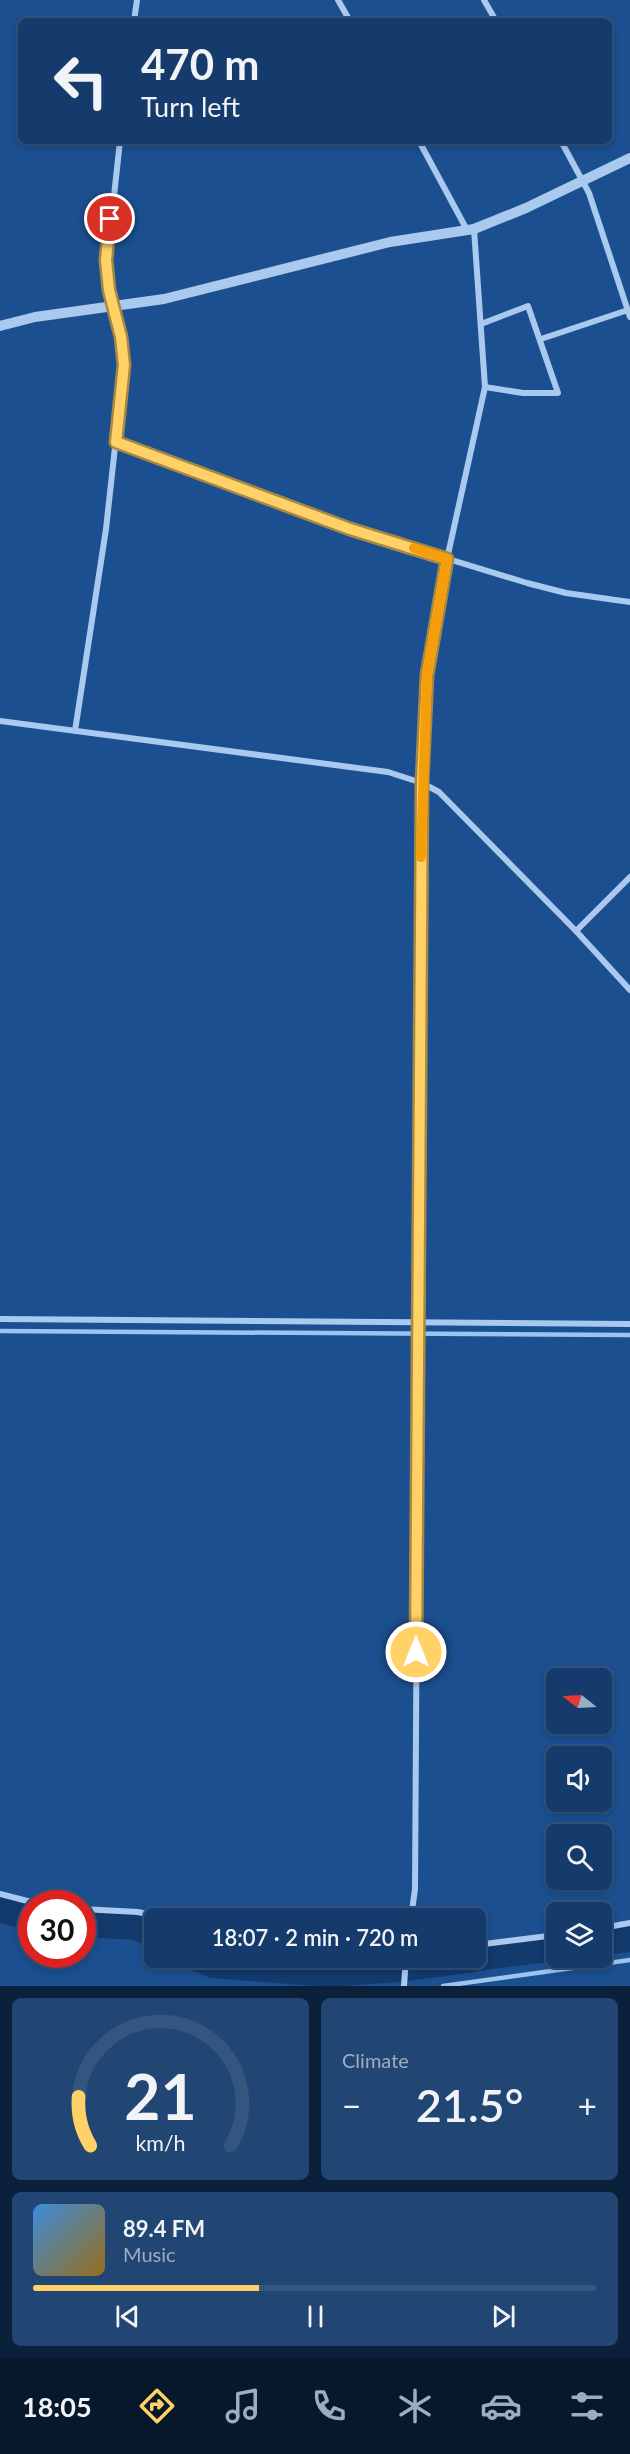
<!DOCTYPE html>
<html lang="en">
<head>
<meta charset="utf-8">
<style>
  :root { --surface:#143b6b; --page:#214673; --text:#f1f3f6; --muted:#9dadc1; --line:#33557e; --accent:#ffd166 }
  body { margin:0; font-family:Lato,sans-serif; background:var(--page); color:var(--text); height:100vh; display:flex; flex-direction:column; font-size:22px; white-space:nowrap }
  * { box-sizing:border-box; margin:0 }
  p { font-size:20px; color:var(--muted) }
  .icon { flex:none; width:33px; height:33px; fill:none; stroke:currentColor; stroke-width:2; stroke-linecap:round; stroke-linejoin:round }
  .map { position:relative; height:1986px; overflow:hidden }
  .panel { display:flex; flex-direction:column; gap:12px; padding:12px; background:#0b203b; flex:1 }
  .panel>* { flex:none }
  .top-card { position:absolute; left:18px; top:18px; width:594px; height:126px; border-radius:9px; box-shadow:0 3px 9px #0003,0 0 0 2px var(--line); background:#143b6b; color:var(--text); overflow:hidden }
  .needle { width:39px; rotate:288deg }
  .buttons { position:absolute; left:546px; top:1668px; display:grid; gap:12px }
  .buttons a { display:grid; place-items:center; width:66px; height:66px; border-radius:9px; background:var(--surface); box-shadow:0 3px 9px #0003,0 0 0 2px var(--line); font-size:30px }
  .speed { position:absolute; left:18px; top:1890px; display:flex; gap:12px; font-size:30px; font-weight:700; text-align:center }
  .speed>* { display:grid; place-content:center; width:78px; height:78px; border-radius:50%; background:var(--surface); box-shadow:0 3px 9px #0003,0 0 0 2px var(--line); line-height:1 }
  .speed .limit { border:9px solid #d22; background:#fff; color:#111 }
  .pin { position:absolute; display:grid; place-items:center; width:51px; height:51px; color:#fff; margin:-26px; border:3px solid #fff; border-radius:50%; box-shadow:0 2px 6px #0007 }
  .me { position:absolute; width:66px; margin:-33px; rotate:0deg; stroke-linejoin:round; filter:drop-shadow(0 0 4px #0008) }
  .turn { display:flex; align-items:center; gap:21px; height:126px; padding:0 24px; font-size:27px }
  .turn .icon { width:78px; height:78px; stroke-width:2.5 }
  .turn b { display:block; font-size:42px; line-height:51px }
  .big { font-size:45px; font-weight:600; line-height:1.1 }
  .panel .card { flex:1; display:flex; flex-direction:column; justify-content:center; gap:9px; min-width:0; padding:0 21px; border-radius:9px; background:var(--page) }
  .panel .dial { align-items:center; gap:0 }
  .dial svg { height:156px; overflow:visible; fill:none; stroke:var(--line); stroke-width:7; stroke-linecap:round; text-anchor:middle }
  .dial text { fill:var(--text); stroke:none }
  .song { display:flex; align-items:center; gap:18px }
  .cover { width:72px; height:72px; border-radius:9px; background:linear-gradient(135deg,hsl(210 70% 55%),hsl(40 70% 35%)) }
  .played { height:6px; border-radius:3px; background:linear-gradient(90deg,var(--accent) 40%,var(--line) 40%) }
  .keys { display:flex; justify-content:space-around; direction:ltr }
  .heat { display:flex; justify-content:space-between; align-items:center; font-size:33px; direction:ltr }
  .panel .tiles { flex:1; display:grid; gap:12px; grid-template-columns:1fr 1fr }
  .card:last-child { grid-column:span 2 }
  .trip { position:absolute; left:144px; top:1908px; width:342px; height:60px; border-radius:9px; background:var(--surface); box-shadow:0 3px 9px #0003,0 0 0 2px var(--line); font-weight:600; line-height:60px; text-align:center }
  .menu { display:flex; height:96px; justify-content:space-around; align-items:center; background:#08182b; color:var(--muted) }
  .menu .icon { width:42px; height:42px }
  .menu .selected { color:var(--accent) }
  .menu b { font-size:27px; color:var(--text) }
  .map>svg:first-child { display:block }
</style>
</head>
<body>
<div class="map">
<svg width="630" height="1986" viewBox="0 0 630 1986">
  <rect width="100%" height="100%" fill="#1b4f8f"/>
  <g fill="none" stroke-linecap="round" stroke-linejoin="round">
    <g stroke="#9cc4f0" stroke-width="4.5">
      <path d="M0 1331 630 1335"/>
      <path d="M443 1986 630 1960"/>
    </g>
    <g stroke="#123a6d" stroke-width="28">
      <path d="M0 1909 32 1916"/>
      <path d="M82 1923 136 1926 154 1934"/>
      <path d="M602 1941 630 1938"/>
      <path d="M476 1957 556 1947"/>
      <path d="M198 1958 213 1964 329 1973 398 1968 473 1958"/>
    </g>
    <g stroke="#a9c9ee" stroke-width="6">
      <path d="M338 0 350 21"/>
      <path d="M484 0 496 21"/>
      <path d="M134 21 137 0"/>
      <path d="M419 141 467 230"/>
      <path d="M561 141 589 193 630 317"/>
      <path d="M481 324 528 306 558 393H523L485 387"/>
      <path d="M541 339 628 310"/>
      <path d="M116 442 350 529 527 583 566 593 630 602"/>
      <path d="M0 721 388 772 422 783 439 792 576 931 630 990"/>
      <path d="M75 731 106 529 124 365 121 337 109 290 107 260 120 141"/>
      <path d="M576 931 630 877"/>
      <path d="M0 1319 630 1324"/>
      <path d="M0 1894 39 1904"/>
      <path d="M82 1909 138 1912 164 1918"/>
      <path d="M411 1918 415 1889 422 783 427 675 447 559 485 387 474 229"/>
      <path d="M602 1928 630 1923"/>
      <path d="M476 1945 556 1935"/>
      <path d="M329 1958H360"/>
      <path d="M404 1986 406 1958"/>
    </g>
    <path stroke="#a9c9ee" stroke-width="10" d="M0 326 35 317 164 299 390 242 474 229 526 208 630 158"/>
  </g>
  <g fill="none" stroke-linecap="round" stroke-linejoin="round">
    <defs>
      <path id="route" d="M110 219 106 260 109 290 121 337 124 365 116 442 350 529 447 559 427 675 422 783 416 1652"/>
    </defs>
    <use href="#route" stroke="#a68842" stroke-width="15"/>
    <use href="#route" stroke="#ffd166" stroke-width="10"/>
    <path stroke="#f59e0b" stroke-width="10" d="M414 548 447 559 427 675 421 857"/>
  </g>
</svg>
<div class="buttons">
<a><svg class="needle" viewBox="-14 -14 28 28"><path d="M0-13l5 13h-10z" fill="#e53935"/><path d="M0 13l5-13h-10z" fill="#9dadc1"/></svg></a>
<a><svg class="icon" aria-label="sound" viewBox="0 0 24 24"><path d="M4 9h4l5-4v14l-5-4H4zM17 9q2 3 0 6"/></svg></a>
<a><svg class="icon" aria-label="search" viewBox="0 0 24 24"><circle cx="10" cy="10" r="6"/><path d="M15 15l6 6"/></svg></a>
<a><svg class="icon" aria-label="layers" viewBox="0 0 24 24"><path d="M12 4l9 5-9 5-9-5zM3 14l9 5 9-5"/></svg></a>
</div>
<div class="speed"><div class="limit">30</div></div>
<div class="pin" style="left:110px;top:219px;background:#d93025"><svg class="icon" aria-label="arrive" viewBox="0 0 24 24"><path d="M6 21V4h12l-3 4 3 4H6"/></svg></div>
<svg class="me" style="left:416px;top:1652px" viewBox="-20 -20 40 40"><circle r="17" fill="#ffd166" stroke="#fff" stroke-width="3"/><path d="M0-11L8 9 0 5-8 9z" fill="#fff"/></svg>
<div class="trip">18:07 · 2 min · 720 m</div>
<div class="top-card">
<div class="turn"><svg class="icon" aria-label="left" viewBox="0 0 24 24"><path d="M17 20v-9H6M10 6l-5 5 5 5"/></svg><div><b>470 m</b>Turn left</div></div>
</div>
</div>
<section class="panel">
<div class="tiles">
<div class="card dial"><svg viewBox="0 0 100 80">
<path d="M14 69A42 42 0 1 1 86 69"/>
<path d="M14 69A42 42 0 0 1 8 44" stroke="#ffd166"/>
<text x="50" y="56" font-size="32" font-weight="700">21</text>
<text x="50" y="72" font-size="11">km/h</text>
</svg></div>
<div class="card"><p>Climate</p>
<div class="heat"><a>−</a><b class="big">21.5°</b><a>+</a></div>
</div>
<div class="card">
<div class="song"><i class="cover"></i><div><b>89.4 FM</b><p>Music</p></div></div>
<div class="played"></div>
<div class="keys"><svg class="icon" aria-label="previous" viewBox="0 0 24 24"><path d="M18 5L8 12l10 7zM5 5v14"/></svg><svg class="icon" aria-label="pause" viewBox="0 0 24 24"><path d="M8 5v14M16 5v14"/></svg><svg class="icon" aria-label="next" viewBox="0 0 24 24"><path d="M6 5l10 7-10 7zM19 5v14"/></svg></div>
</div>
</div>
</section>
<nav class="menu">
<b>18:05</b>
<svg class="icon selected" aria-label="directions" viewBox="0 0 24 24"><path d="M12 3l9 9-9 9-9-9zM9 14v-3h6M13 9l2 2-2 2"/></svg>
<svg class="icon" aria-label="music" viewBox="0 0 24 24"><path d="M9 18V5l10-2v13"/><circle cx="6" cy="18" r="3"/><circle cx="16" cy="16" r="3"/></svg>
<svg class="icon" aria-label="phone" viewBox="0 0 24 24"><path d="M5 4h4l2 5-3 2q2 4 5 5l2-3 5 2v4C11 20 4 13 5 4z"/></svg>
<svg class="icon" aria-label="climate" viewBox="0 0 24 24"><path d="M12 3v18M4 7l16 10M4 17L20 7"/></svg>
<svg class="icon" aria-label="car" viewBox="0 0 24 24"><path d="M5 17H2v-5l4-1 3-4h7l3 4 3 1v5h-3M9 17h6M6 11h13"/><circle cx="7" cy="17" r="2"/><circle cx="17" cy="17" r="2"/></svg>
<svg class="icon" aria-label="filters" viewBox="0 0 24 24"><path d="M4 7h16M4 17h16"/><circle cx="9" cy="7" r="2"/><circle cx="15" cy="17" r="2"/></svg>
</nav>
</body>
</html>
